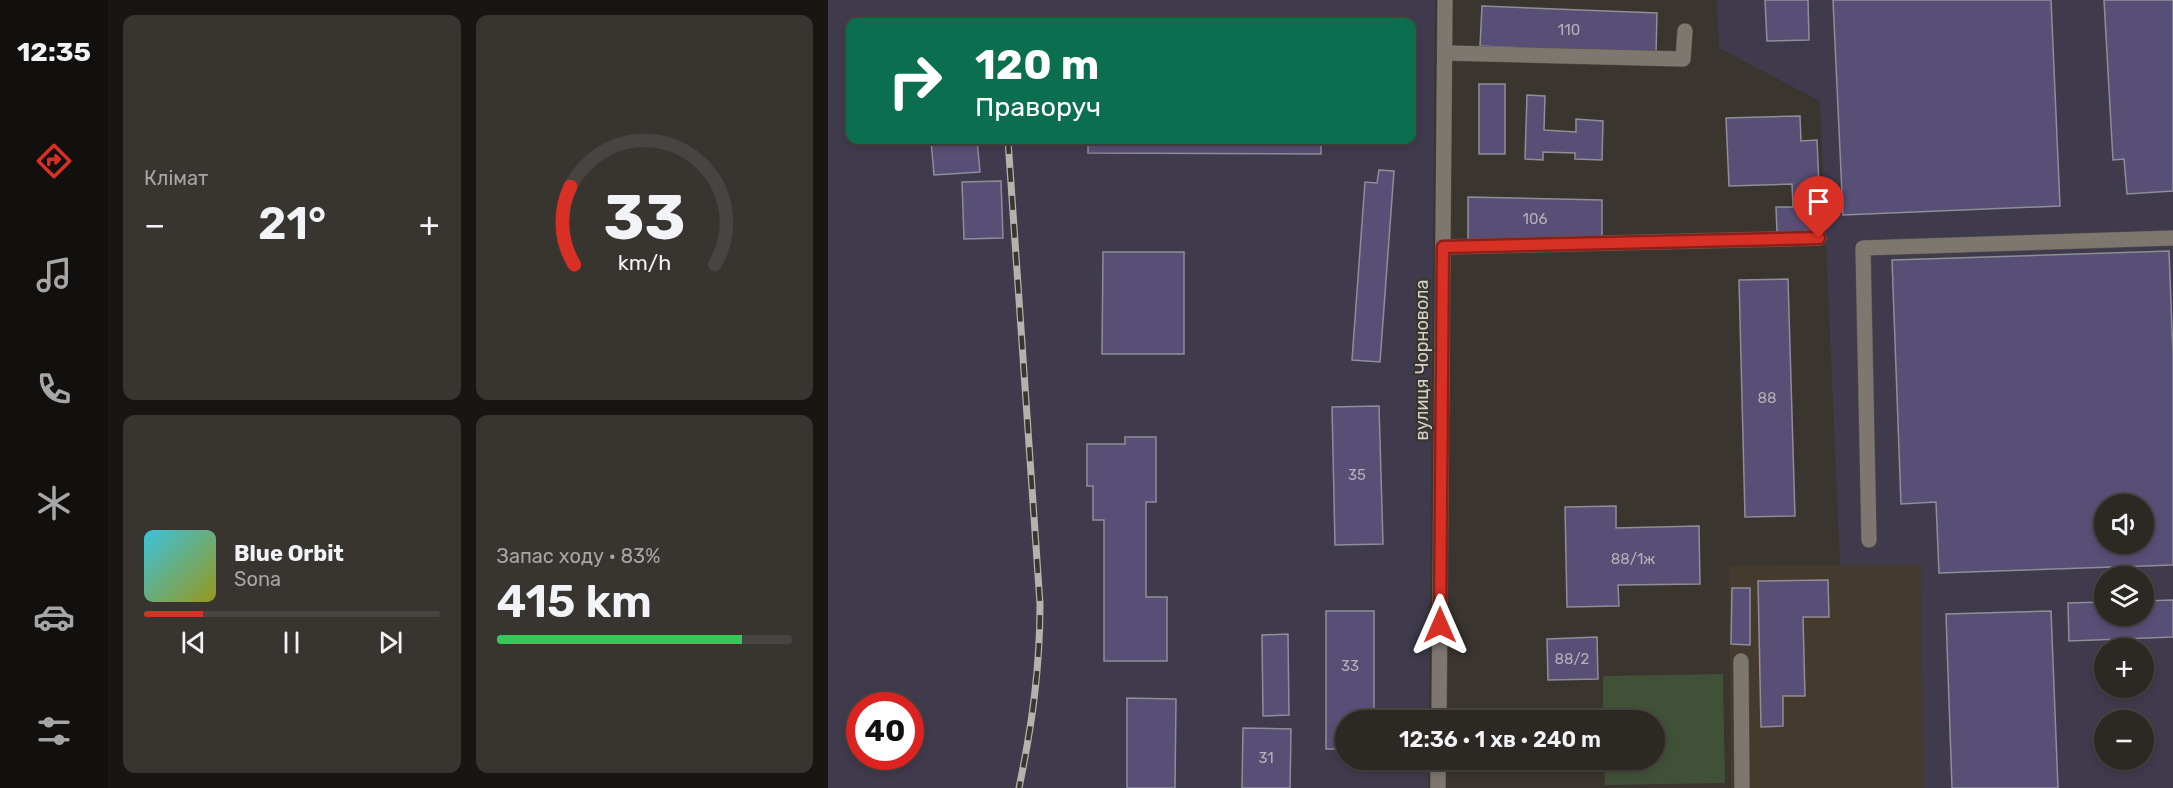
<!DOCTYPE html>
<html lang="uk">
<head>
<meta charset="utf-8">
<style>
  :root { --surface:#2c2823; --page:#383430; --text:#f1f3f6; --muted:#a6a6a6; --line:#484441; --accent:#d93025 }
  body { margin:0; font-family:Rubik,sans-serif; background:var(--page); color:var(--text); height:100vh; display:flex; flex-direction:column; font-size:22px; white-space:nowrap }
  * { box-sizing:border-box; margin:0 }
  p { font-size:20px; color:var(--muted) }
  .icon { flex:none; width:33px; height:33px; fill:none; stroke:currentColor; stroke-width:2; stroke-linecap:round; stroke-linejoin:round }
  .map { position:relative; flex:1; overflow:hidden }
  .sheet { display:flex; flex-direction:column; gap:15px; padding:15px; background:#181613; width:720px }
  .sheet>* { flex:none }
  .banner { position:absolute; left:18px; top:18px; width:570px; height:126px; border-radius:12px; box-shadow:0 3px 9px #0003,0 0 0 2px var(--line); background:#0b6e4f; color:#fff; overflow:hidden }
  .controls { position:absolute; left:1266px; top:494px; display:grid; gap:12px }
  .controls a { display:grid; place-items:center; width:60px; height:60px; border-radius:50%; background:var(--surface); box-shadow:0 3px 9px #0003,0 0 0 2px var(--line); font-size:30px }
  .speed { position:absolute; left:18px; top:692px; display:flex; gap:12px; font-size:30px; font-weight:700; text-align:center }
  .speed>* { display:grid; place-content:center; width:78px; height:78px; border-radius:50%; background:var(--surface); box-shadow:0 3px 9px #0003,0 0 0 2px var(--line); line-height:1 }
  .speed .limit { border:9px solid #d22; background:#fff; color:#111 }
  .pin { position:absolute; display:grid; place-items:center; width:51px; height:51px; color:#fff; margin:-62px -26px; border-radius:50% 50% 50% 0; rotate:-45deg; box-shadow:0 0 6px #0007 }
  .pin .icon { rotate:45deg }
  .me { position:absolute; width:66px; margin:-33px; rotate:0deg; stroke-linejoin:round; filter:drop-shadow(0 0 4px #0008) }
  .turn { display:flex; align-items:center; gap:21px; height:126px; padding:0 30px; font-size:27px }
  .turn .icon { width:78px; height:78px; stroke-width:2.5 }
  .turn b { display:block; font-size:42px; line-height:51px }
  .big { font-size:45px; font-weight:600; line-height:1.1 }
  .sheet .widget { flex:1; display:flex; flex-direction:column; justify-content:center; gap:9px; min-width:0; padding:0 21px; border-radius:12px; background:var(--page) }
  .sheet .dial { align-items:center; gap:0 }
  .dial svg { height:156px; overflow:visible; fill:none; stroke:var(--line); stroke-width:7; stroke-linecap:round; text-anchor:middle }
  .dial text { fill:var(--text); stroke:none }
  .song { display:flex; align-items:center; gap:18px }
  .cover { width:72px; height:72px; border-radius:9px; background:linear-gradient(135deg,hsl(190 70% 55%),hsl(60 70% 35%)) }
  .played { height:6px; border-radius:3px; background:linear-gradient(90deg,var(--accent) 20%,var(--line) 20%) }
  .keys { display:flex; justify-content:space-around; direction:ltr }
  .heat { display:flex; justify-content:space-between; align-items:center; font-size:33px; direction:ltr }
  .charge { height:9px; border-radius:4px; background:linear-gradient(90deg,#34c759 83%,var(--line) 0) }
  .sheet .tiles { flex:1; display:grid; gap:15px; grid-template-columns:repeat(2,1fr) }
  .trip { position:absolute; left:507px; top:710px; width:330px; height:60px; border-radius:30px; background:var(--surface); box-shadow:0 3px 9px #0003,0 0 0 2px var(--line); font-weight:600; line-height:60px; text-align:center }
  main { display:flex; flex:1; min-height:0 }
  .dock { display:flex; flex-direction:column; width:108px; justify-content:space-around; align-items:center; background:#12100e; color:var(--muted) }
  .dock .icon { width:42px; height:42px }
  .dock .on { color:var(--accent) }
  .dock b { font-size:27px; color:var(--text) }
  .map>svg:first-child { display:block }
</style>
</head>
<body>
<main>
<nav class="dock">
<b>12:35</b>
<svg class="icon on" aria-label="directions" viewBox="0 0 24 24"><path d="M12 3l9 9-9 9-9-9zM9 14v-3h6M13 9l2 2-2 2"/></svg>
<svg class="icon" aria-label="music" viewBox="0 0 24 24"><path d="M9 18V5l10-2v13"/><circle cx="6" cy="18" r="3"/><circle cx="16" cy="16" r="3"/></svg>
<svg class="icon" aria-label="phone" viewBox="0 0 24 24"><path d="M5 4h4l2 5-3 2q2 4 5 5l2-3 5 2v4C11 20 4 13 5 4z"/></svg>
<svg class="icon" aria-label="climate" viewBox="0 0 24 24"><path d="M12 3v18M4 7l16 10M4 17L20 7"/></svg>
<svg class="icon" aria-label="car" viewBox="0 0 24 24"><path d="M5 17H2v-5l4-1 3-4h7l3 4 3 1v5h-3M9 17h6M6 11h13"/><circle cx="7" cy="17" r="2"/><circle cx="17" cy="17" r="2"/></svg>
<svg class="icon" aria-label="filters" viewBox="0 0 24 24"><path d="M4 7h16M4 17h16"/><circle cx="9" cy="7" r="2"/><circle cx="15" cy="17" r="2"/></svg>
</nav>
<section class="sheet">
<div class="tiles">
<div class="widget"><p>Клімат</p>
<div class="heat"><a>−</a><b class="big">21°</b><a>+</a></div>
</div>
<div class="widget dial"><svg viewBox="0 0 100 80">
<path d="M14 69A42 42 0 1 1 86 69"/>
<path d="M14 69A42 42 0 0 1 12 29" stroke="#d93025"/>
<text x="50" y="56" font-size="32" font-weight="700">33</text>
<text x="50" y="72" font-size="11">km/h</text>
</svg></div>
<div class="widget">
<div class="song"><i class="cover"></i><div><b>Blue Orbit</b><p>Sona</p></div></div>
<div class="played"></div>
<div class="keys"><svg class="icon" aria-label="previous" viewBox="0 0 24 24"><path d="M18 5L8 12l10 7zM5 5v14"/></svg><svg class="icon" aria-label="pause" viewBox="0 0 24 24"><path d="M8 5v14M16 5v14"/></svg><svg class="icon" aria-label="next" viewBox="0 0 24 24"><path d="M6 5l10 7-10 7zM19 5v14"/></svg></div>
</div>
<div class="widget"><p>Запас ходу · 83%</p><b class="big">415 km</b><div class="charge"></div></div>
</div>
</section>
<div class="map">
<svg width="1345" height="788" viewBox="0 0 1345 788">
  <rect width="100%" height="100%" fill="#3b352f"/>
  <g fill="#3f3b4d" fill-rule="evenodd">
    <path d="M0 0H607L601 720H518V759H601L600 788H0ZM22 22H584V140H22ZM32 705H82V756H32Z"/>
    <path d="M889 0H1345V788H1095L1093 565H1012L992 101 891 48ZM1276 504H1316V543H1276ZM1276 576H1316V615H1276ZM1276 648H1316V687H1276ZM1276 720H1316V759H1276Z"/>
  </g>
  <path fill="#443b2e" d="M1093 565 1095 788H903L901 566Z"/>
  <path fill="#415138" d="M895 674 897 783 777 785 776 759H826V720H775V676Z"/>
  <g fill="#574f75" stroke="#8f8e97" stroke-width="1.5" fill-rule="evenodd">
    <path d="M937 0H980L981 40 939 41Z"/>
    <path d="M1005 0H1223L1232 206 1015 215Z"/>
    <path d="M1276 0H1345V191L1299 194 1296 159 1285 160Z"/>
    <path d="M654 6 829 13 828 54 652 46Z"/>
    <rect x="651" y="84" width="26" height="70"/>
    <path d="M699 95 717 96 716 130 748 132V119L775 121 774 160 747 159V153L715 152V160L697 159Z"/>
    <path d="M972 116 973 141 989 140 993 231 949 233 948 207H965L964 184 901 186 898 118Z"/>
    <path d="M103 140H149L152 172 106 175Z"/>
    <path d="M260 140H493V154L260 153Z"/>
    <path d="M551 170 566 171 552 362 524 360 537 182 549 183Z"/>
    <path d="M173 181 175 238 136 239 134 182Z"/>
    <path d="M640 197 774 200V241L640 239Z"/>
    <path d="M1341 251 1345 354V565L1111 573 1108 502 1073 504 1064 260ZM1276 504H1316V543H1276Z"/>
    <path d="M275 252H356V354H274Z"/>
    <path d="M960 279 967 516 917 517 911 280Z"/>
    <path d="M551 406 555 544 507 545 504 407Z"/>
    <path d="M297 437H328V502H318V597H339V661H276V520H265V486H259V444H297Z"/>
    <path d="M788 506V528L871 526 872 584 790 585 791 606 739 607 737 507Z"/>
    <path d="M1000 580 1001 617H975L977 696H955V726L933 727 930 581Z"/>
    <path d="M904 588H922V645L903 644Z"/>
    <path d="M1345 600V637L1241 641 1240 603 1276 602V615H1316V601Z"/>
    <path d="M498 611H546V720H518V749H498Z"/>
    <path d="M1223 611 1230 788H1124L1118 614Z"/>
    <path d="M460 634 461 715 435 716 434 635Z"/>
    <path d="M769 637 770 679 720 680 719 639Z"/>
    <path d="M299 698 348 699 347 788H299Z"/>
    <path d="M415 728 463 729 462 788H414Z"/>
  </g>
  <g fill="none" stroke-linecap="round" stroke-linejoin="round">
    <defs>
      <g id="minor">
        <path d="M617 53 855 59 857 31"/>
        <path d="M615 247 991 238"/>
        <path d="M1041 540 1035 248 1345 238"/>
        <path d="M913 661 914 788"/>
        <path d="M611 720 617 0"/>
        <path d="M610 788V759"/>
      </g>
    </defs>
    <use href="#minor" stroke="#57534d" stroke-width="16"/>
    <use href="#minor" stroke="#7d776f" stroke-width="15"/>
    <defs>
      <path id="rail" d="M180 140 212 604C212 669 204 725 191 788"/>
    </defs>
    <use href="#rail" stroke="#b5b2ac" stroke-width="7"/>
    <use href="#rail" stroke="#3b352f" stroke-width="4.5" stroke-dasharray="14" stroke-linecap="butt"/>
  </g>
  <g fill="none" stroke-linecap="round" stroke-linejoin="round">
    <defs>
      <path id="route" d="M612 625 615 247 991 238"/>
    </defs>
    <use href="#route" stroke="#8d1f18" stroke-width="15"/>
    <use href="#route" stroke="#d93025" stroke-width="10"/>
  </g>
  <g text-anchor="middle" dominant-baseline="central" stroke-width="5" stroke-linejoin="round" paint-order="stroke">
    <g font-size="15" fill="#b5b0b6">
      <text x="741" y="30">110</text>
      <text x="707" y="219">106</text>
      <text x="939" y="398">88</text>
      <text x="529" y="475">35</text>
      <text x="805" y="559">88/1ж</text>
      <text x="744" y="659">88/2</text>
      <text x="522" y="666">33</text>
      <text x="438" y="758">31</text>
    </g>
    <g font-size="18" fill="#d4d1cc" stroke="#3b352f">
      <text transform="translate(594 360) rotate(-90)">вулиця Чорновола</text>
    </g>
  </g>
</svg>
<div class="controls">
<a><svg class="icon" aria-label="sound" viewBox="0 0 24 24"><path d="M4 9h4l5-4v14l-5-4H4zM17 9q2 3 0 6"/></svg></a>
<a><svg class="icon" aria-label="layers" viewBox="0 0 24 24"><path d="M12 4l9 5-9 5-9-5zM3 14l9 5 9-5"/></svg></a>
<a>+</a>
<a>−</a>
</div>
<div class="speed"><div class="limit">40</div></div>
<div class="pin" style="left:991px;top:238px;background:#d93025"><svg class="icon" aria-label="arrive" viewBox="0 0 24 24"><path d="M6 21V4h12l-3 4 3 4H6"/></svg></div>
<svg class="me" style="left:612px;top:625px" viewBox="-20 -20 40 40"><path d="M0-17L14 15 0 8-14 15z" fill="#d93025" stroke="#fff" stroke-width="4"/></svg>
<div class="trip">12:36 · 1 хв · 240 m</div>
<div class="banner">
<div class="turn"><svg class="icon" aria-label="right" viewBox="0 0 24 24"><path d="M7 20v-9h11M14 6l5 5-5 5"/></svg><div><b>120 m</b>Праворуч</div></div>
</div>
</div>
</main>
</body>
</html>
